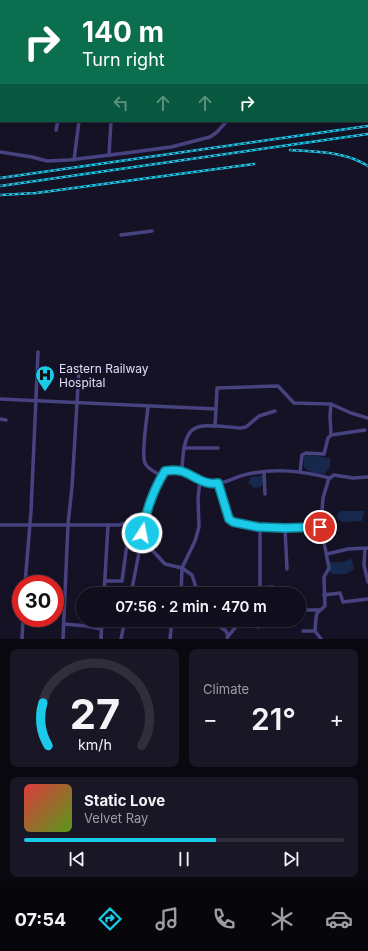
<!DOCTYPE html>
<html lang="en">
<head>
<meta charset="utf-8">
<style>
  :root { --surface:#100e1c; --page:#191725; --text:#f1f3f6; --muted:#9c9ca3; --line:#302e3b; --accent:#1acae8 }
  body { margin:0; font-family:Inter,sans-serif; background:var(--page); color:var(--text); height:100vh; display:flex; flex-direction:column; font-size:15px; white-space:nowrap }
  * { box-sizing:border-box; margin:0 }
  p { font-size:13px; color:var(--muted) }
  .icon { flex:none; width:22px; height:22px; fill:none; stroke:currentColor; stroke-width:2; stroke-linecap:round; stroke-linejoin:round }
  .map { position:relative; height:639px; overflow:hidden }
  .details { display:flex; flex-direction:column; gap:10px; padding:10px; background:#09080f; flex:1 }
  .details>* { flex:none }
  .hud { position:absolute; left:0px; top:0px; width:368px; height:122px; box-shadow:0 2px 6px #0003,0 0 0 1px var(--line); background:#0b6e4f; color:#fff; overflow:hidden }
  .speed { position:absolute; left:12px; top:575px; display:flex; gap:8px; font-size:20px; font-weight:700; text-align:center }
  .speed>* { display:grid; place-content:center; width:52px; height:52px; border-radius:50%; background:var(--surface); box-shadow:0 2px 6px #0003,0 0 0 1px var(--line); line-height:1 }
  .speed .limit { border:6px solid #d22; background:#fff; color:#111 }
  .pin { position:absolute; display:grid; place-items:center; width:34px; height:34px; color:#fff; margin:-17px; border:2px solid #fff; border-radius:50%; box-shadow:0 1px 4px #0007 }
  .me { position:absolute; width:44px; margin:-22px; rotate:11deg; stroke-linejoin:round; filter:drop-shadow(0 0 3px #0008) }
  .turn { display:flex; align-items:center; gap:14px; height:84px; padding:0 16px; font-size:18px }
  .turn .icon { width:52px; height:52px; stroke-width:2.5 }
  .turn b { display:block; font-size:28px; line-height:34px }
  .lanes { display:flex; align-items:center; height:38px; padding:0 16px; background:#0003; justify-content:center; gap:20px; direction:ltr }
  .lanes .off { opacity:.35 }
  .big { font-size:30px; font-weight:600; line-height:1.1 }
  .details .card { flex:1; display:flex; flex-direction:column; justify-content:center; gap:6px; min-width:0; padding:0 14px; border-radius:8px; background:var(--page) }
  .details .dial { align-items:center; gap:0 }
  .dial svg { height:104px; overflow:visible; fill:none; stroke:var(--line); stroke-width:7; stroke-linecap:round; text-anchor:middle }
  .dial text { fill:var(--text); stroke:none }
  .song { display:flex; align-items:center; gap:12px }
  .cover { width:48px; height:48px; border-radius:6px; background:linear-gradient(135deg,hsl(0 70% 55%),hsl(90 70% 35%)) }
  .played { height:4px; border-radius:2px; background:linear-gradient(90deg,var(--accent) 60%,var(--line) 60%) }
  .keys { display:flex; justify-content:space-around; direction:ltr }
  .heat { display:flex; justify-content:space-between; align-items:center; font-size:22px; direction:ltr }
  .details .tiles { flex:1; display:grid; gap:10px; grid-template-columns:1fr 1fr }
  .card:last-child { grid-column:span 2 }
  .trip { position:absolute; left:76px; top:587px; width:230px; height:40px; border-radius:20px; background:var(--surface); box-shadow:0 2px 6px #0003,0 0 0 1px var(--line); font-weight:600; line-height:40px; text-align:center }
  .menu { display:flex; height:64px; justify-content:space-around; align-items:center; background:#06060b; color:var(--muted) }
  .menu .icon { width:28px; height:28px }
  .menu .selected { color:var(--accent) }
  .menu b { font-size:18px; color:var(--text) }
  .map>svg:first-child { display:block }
</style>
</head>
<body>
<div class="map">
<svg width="368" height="639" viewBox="0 0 368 639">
  <rect width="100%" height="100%" fill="#161226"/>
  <g fill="#16294c">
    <path d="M308 455 330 458V467L325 474 311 473 304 467V457Z"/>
    <path d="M263 476 264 484 260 487 254 488 248 483 251 477Z"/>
    <path d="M341 511H364L362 521 342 522 338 519 337 514Z"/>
    <path d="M351 558 354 569 346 574H332L329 571V562C336 562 345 564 351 558Z"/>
  </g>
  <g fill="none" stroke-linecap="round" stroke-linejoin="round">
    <g stroke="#474280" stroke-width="3.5">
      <path d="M206 0V1"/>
      <path d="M51 1V0"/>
      <path d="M135 1V0"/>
      <path d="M148 1V0"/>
      <path d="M215 1V0"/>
      <path d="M220 1V0"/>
      <path d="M0 18 1 19"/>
      <path d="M367 21 368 20"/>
      <path d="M56 130 58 121"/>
      <path d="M0 152 32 157 47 161 69 160 126 153 171 147 210 137 217 132 227 121"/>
      <path d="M109 155 111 121"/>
      <path d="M74 160 79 121"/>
      <path d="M121 235 152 231"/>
      <path d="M0 399 216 409 217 388 278 386 294 403 331 404 351 413 368 418"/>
      <path d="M148 407C147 418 141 454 145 463 147 469 157 473 162 476"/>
      <path d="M0 419 6 420"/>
      <path d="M215 426 216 409"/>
      <path d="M331 435 365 430"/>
      <path d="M184 448H218"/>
      <path d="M182 471C184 417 196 425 241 428L246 427 259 416 275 411"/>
      <path d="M264 472 265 494"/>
      <path d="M300 472 302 455 306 453 324 454 328 438 331 435 330 416 331 404"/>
      <path d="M218 483 229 519 233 522 258 527 285 528 320 527"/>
      <path d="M0 525H119L130 522 136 515 144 520"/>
      <path d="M260 527V587L261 588 273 587 274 594"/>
      <path d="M285 528 287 569"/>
      <path d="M140 546 153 551 165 564 182 568 195 541 199 527 198 498 200 481"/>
      <path d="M365 549 364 565 368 582"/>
      <path d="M327 554 348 549 368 548"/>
      <path d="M105 581H122L130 522"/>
      <path d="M25 584 31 511 38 352"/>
      <path d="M143 593 150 594"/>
      <path d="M104 594 108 525"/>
      <path d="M131 594 148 506 165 471C170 470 175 470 181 471 193 474 201 484 215 484 226 483 237 476 248 474 277 468 301 471 330 478L334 475 353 478 368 477"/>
      <path d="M181 594 182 568 192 575 198 594"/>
      <path d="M324 595 340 593 343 602 368 599"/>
      <path d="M299 610H319"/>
      <path d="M211 620 226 631 228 636"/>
      <path d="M241 622 259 627 263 620"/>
      <path d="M64 624 87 626 101 629"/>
      <path d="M303 631H315"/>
      <path d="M22 639 23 618"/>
      <path d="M63 639 68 524 72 487 79 369"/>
      <path d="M101 639 102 620"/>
      <path d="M121 639 125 620"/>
      <path d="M170 639 172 620"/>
      <path d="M227 639 228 636 241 621"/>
      <path d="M321 639 315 631 316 618 317 613 325 606 324 577 329 568 323 537 320 527 321 523 323 498 329 478"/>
    </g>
    <defs>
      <g id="rail">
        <path d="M290 150C316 152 345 151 368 166"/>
        <path d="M0 178 368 126"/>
        <path d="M0 186 368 134"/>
        <path d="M0 195 36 193 254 164"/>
      </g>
    </defs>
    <use href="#rail" stroke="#1acae8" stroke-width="2.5"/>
    <use href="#rail" stroke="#161226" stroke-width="1" stroke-dasharray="3" stroke-linecap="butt"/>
  </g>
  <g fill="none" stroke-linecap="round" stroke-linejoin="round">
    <defs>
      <path id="route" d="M142 533C146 511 153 490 165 471 171 470 176 470 181 471 194 475 204 486 218 483L229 519 233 522 258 527 285 528 320 527"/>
    </defs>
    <use href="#route" stroke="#118397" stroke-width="10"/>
    <use href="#route" stroke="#1acae8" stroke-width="7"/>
  </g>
  <defs>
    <symbol id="hospital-pin" viewBox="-11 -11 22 30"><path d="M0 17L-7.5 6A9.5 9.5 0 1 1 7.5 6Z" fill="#1acae8" stroke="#161226"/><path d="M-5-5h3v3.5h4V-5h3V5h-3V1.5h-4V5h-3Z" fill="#111"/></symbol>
  </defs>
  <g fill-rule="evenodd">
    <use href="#hospital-pin" x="34" y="364" width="22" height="30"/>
  </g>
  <g text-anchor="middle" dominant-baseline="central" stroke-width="4" stroke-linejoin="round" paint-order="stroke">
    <g font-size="12" fill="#e0dbfb" stroke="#161226" text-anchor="start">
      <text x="59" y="368">Eastern Railway<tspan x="59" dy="14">Hospital</tspan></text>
    </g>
  </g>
</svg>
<div class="speed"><div class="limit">30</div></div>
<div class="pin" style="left:320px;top:527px;background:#d93025"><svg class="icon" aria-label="arrive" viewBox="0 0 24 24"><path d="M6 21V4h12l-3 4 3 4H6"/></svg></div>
<svg class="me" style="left:142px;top:533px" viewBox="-20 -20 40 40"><circle r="17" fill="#1acae8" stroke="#fff" stroke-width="3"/><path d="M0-11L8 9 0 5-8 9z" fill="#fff"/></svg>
<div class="trip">07:56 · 2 min · 470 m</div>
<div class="hud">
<div class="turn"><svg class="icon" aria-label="right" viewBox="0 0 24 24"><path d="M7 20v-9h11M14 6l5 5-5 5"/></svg><div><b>140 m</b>Turn right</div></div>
<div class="lanes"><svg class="icon off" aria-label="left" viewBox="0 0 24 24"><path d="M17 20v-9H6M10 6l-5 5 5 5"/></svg><svg class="icon off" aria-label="ahead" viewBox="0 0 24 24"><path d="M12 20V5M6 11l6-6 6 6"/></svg><svg class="icon off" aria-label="ahead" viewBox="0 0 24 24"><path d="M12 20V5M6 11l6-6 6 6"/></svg><svg class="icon" aria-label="right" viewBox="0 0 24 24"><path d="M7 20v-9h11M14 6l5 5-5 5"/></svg></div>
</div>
</div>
<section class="details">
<div class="tiles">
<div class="card dial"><svg viewBox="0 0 100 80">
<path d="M14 69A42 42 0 1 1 86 69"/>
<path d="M14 69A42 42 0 0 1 10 36" stroke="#1acae8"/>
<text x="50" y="56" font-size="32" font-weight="700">27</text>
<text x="50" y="72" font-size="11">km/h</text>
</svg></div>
<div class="card"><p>Climate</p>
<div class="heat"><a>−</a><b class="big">21°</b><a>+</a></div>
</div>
<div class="card">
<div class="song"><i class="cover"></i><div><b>Static Love</b><p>Velvet Ray</p></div></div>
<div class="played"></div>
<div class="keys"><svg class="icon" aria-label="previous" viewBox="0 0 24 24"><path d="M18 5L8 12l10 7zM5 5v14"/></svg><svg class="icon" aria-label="pause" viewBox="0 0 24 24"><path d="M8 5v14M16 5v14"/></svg><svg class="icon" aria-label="next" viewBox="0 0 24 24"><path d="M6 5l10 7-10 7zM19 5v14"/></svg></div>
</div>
</div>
</section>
<nav class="menu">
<b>07:54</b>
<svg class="icon selected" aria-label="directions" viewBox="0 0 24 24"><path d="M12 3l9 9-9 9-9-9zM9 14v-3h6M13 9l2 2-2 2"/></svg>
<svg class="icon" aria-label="music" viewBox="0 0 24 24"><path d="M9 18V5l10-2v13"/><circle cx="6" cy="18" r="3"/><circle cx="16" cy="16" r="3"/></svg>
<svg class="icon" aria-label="phone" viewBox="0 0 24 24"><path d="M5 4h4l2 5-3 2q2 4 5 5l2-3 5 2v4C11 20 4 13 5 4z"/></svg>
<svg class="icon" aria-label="climate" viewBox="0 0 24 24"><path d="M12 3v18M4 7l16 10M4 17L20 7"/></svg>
<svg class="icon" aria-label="car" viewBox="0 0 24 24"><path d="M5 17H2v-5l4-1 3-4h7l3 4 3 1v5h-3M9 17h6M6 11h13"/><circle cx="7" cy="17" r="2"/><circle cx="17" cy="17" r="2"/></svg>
</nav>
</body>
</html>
